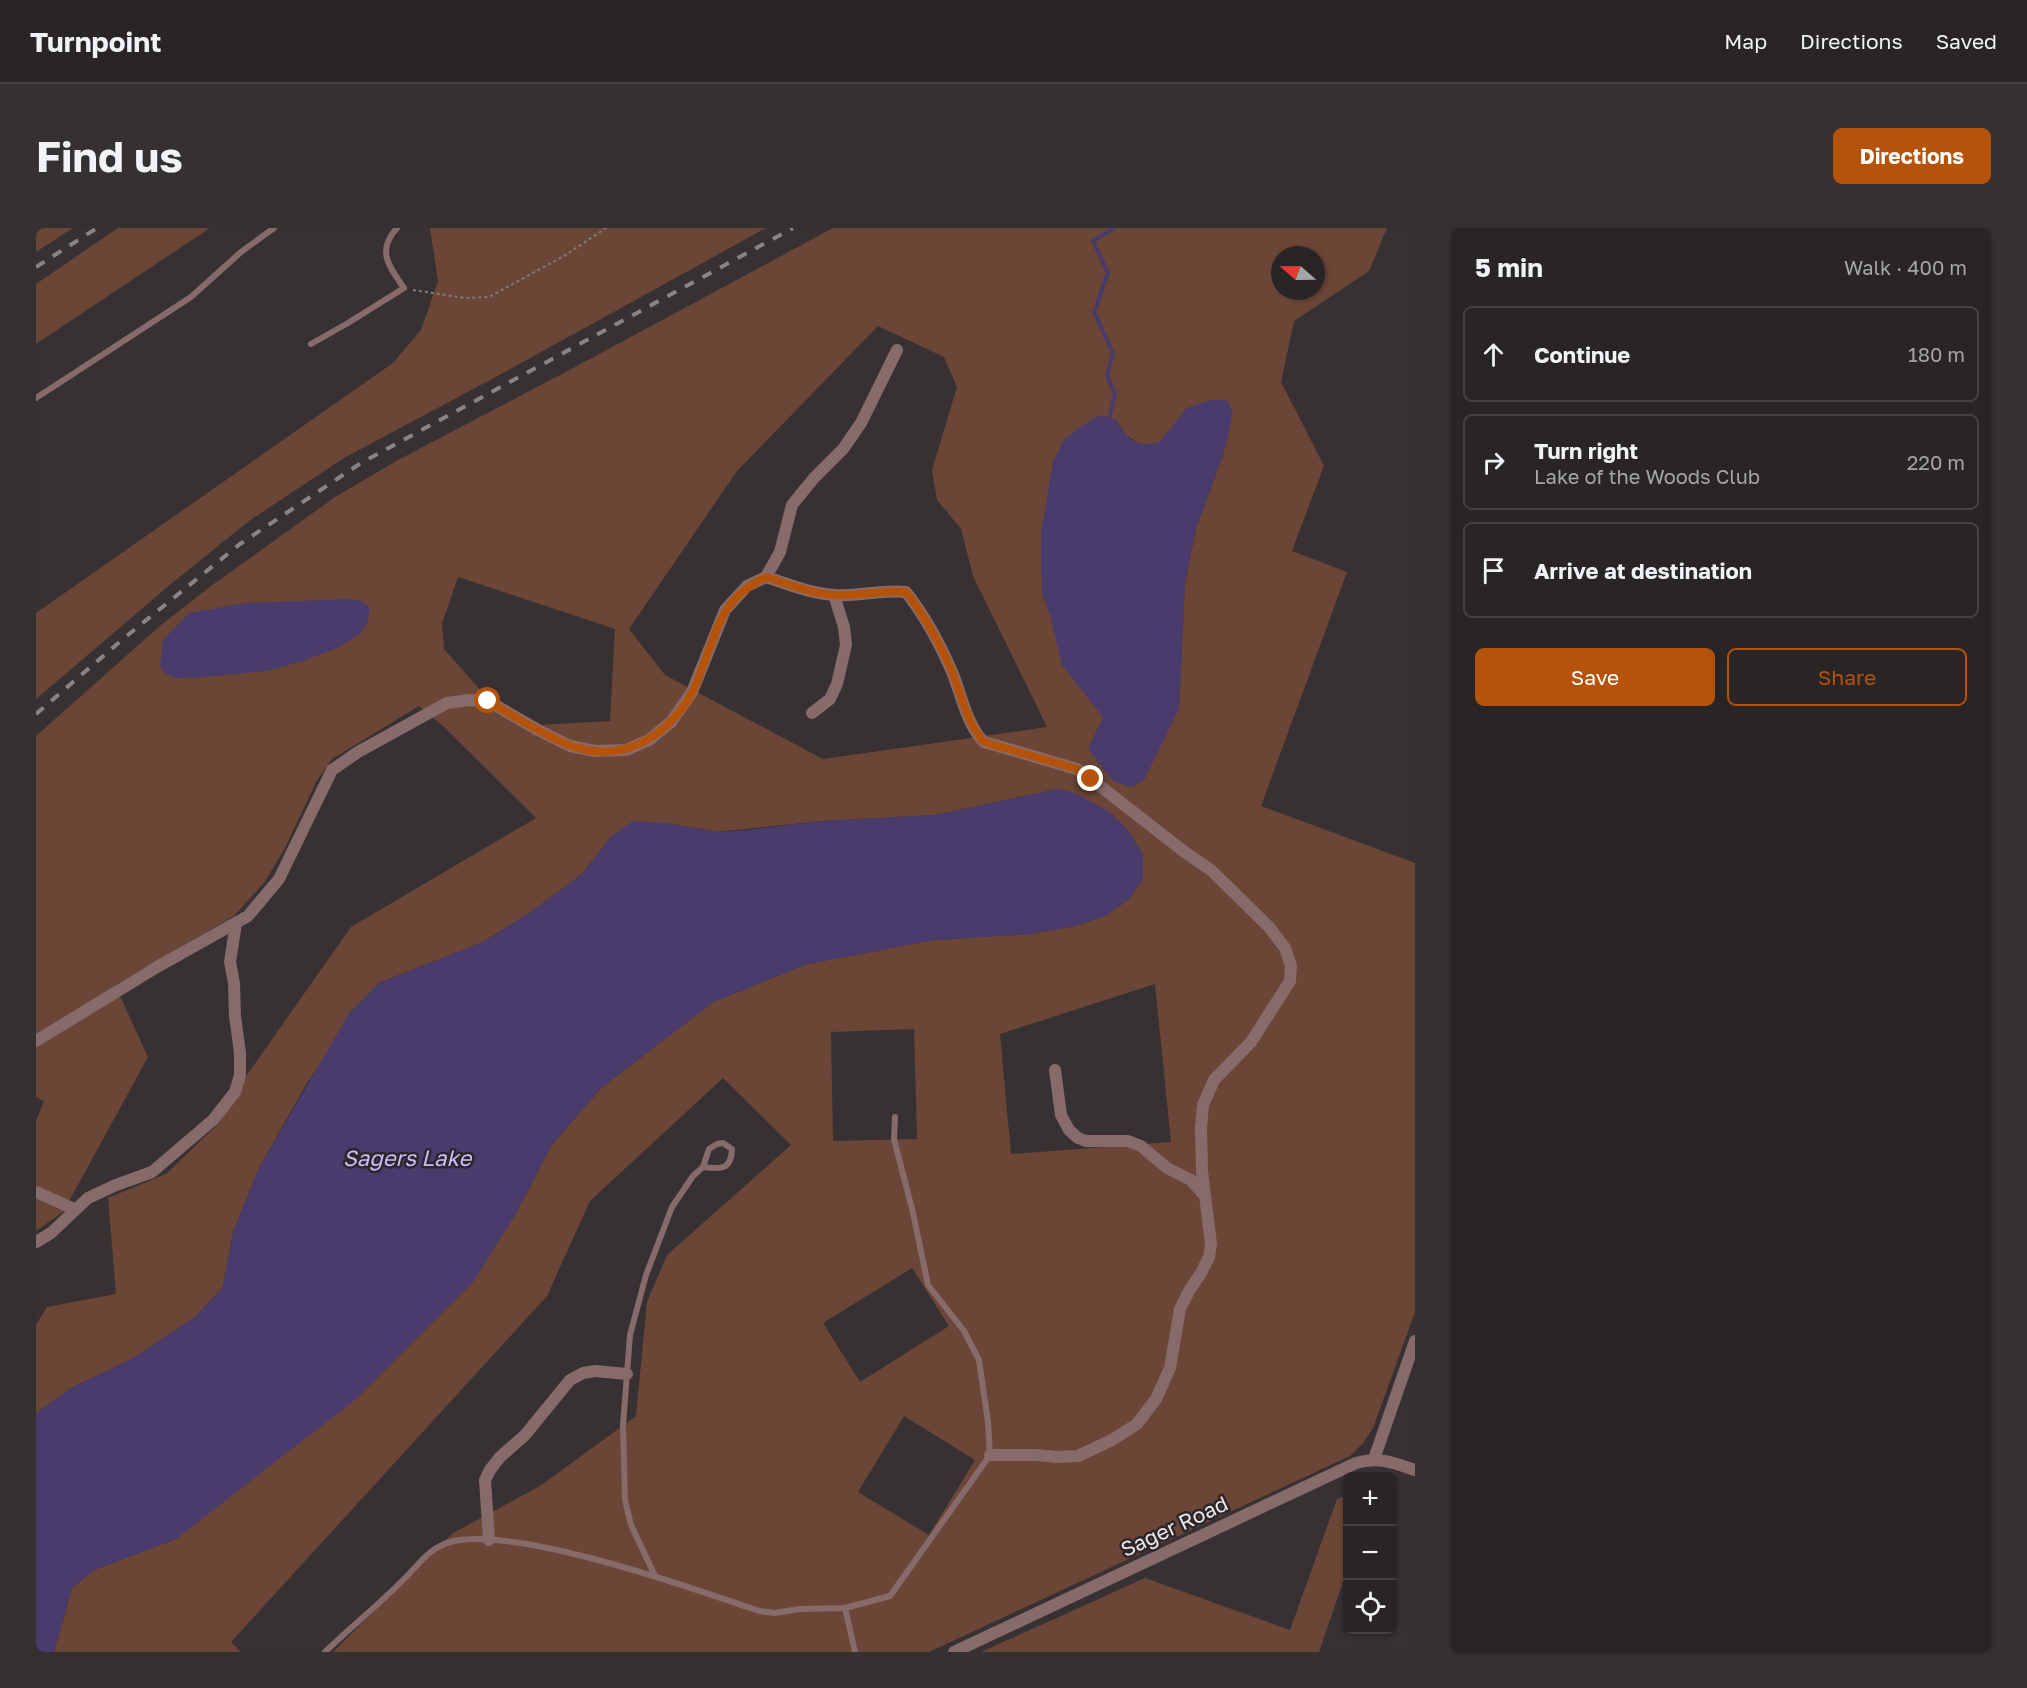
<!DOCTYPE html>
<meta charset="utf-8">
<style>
:root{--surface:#292526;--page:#353132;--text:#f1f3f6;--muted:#a5a5a7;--line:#454243;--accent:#b45309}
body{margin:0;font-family:"Golos Text",sans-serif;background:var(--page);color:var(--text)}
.controls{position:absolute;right:18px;bottom:18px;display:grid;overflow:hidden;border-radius:9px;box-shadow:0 2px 4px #0004}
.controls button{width:54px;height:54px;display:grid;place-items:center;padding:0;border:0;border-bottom:2px solid var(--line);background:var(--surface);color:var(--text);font:30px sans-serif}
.compass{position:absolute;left:1235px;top:18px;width:54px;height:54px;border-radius:50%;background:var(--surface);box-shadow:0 2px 4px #0004;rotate:290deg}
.stop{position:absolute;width:18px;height:18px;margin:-14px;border:4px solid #b45309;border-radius:50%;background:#fff}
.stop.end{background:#b45309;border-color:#fff;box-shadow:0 2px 6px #0008}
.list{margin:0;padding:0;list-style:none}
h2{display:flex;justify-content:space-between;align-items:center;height:78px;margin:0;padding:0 24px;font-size:26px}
h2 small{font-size:20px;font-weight:400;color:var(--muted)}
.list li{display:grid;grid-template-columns:39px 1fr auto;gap:18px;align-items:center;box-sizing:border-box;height:96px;margin:0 12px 12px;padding:0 12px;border:2px solid var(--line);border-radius:9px}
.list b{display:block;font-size:22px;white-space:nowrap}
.list p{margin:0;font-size:20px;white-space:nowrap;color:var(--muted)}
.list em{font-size:20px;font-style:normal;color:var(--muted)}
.actions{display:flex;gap:12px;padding:18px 24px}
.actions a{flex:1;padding:14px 0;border:2px solid var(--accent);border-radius:9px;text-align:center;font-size:21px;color:var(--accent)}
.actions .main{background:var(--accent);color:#fff}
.icon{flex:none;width:33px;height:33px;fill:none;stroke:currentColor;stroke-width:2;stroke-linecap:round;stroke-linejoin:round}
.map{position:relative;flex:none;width:1379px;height:1424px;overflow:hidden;border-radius:9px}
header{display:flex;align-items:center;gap:36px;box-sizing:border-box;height:84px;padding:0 30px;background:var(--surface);border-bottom:2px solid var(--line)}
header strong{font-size:28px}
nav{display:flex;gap:33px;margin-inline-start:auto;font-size:21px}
.intro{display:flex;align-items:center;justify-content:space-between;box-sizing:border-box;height:144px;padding:0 36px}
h1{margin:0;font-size:42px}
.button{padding:15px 27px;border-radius:9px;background:var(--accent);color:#fff;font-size:21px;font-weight:700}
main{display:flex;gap:36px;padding:0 36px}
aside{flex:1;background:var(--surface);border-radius:9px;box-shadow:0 2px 4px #0004}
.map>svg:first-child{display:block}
</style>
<header>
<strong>Turnpoint</strong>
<nav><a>Map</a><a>Directions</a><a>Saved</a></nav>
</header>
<div class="intro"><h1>Find us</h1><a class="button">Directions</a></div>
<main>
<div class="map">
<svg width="1379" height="1424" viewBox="0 0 1379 1424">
<rect width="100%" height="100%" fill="#373133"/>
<path fill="#6b4636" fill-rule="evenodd" d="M0 0H37L0 24Z
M82 0H174L0 116V56Z
M394 0H730L456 151 308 230 213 293 135 356 0 471V385L357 135 385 102 402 53Z
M797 0H1351L1333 43 1258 93 1245 154 1288 238 1256 323 1311 344 1225 578 1379 635V1084L1337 1200 1328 1214 1314 1228 893 1424H297L417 1305 504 1258 600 1188 611 1074 631 1027 755 917 687 850 554 973 511 1068 195 1414 205 1424H18L36 1360 58 1342 140 1311 479 987 515 918 565 860 677 774 771 736 897 712 993 706 1039 698 1069 688 1092 672 1107 651V626L1022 561 899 587 787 593 681 604 629 595 575 609 546 646 495 684 447 714 343 755 271 855 223 940 197 1004 187 1059 159 1089 96 1131 37 1159 0 1185V1097L11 1079 80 1066 72 970 130 946 181 897 213 844 315 699 500 590 408 499 383 478 296 531 280 554 249 620 228 655 198 688 79 757 112 829 27 984 0 1003V893L8 873 0 869V508L125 397 175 358 299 269 362 232 539 139ZM1244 27H1280V63H1244ZM842 98 908 129 921 159 896 242 901 272 925 301 937 348 1011 499 787 531 629 447 593 401 701 243ZM1151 180 1187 227 1160 300 1149 354 1143 481 1062 502 1067 489 1013 384 1006 365 1080 192 1090 207 1105 217 1124 215ZM422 349 579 401 574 493 505 497 447 465 408 421 406 396ZM1119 756 1135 914 975 926 964 806ZM878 801 881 911 797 913 795 804ZM876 1040 913 1098 824 1154 787 1095ZM868 1188 939 1232 893 1307 822 1264Z
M1311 1267V1342L1283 1424H945L1109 1350 1254 1402 1301 1271Z"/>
<path fill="#493b6c" d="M1175 172H1191L1197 185 1187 227 1160 300 1149 354 1143 481 1108 552 1095 559 1077 553 1052 521 1067 489 1026 437 1013 384 1006 365 1005 336V305L1017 234 1028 212 1044 199 1064 187 1080 192C1094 214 1098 218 1123 215L1151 180Z
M311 371 326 373 334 380 332 393 324 406 303 419 270 432 231 443 169 449 140 450 130 446 124 438 127 412 153 385 209 375Z
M1022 561 1039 565 1071 582 1092 602 1107 626V651L1092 672 1069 688 1039 698 993 706 897 712 771 736 677 774 565 860 515 918 479 987 437 1054 320 1171 140 1311 58 1342 36 1360 18 1424H0V1185L37 1159 96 1131 159 1089 187 1059 197 1004 223 940 314 784 343 755 447 714 495 684 546 646 575 609 597 593 629 595 681 604 711 602 787 593 899 587Z"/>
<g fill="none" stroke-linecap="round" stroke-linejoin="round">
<path stroke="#493b6c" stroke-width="4" d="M1072 195 1079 166 1071 147 1077 125 1058 84 1072 45 1057 13 1078 0"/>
<path stroke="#807b7d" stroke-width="2" stroke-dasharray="3 3" stroke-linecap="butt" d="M377 62 429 70 453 69 528 28 570 0"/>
<path stroke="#876a6a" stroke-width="6" d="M275 116 312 95 368 60C353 38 340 23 361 0
M0 170 155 69 205 24 238 0
M619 1348 595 1297 589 1272 587 1197 594 1107 610 1047 636 979 657 948 667 939 673 921 681 916 687 915 696 921C695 943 684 941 667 939
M289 1424C316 1398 346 1374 372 1347 383 1336 391 1324 406 1317 460 1290 662 1362 723 1383L739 1385 764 1381 809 1380
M819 1424 809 1380 854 1368 954 1227 952 1194 943 1132 928 1103 892 1057 877 985 858 911 859 889"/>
<path stroke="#876a6a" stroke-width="12" d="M730 349C752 356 776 366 799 367 823 369 846 361 870 364 889 388 905 418 917 446 925 467 932 499 948 514L1041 541 1055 551 1146 622 1176 643 1233 699 1249 720 1255 738 1254 753 1215 814 1178 852 1167 877 1165 900 1166 943 1175 1016 1173 1029 1165 1045 1153 1063 1144 1081 1134 1140 1120 1171 1101 1196 1076 1212 1042 1228 1021 1229 1000 1227H954
M776 485 794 471 801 456 810 417 808 399 798 367
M0 813 121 739 212 688 243 651 296 542 322 524 411 475 433 472 452 473 502 502 534 518 559 523 590 522 613 512 635 494 656 464 689 382 711 358 730 349 744 324 756 277 778 250 807 221 825 195 861 122
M1019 842 1025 887 1033 902 1042 910 1050 913H1092L1105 918 1131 940 1155 952 1169 968
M0 964 38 981
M0 1014 15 1005 52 970 80 957 116 944 177 892 199 864 204 847V825L199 788 198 755 194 734 200 695
M1338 1231 1379 1113
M453 1312 449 1252 454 1242 464 1229 489 1207 534 1152 547 1145 559 1143 591 1146
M918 1424 1320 1235C1342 1228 1358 1235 1379 1242"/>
<path stroke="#898486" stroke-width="4" stroke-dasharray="10 10" stroke-linecap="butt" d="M0 39 61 0
M0 486 87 411 204 316 325 235 757 0"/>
</g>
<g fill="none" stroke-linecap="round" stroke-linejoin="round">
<path stroke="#b45309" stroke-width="8" d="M452 473C478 488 505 506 533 517 585 537 630 510 656 465 661 456 664 445 668 435 684 394 687 370 730 349 752 356 776 366 799 367 823 369 846 361 870 364 889 388 905 418 917 446 925 467 933 499 948 514L1041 541 1055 551"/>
</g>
<g text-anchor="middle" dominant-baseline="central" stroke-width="5" stroke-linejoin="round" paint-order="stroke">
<g font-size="21" fill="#ede9eb" stroke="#2d272a">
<text transform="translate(1138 1298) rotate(-25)">Sager Road</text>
</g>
<g font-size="22" font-style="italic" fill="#ccbbfc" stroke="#2d272a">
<text x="371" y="929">Sagers Lake</text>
</g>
</g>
</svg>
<div class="controls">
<button>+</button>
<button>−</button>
<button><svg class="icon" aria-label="locate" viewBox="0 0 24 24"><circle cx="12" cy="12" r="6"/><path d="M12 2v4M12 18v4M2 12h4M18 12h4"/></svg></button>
</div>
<svg class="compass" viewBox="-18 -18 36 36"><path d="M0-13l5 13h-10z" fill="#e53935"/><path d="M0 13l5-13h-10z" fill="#a5a5a7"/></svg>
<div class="stop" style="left:452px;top:473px"></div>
<div class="stop end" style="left:1055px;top:551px"></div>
</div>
<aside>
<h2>5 min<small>Walk · 400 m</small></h2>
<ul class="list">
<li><svg class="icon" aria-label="ahead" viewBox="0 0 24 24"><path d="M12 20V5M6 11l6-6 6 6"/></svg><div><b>Continue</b></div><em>180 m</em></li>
<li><svg class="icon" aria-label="right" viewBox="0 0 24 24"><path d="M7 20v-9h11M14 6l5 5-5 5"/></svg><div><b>Turn right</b><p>Lake of the Woods Club</p></div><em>220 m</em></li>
<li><svg class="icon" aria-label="arrive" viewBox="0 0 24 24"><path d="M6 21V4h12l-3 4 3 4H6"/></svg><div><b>Arrive at destination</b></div></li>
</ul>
<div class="actions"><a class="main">Save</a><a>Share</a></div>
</aside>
</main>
